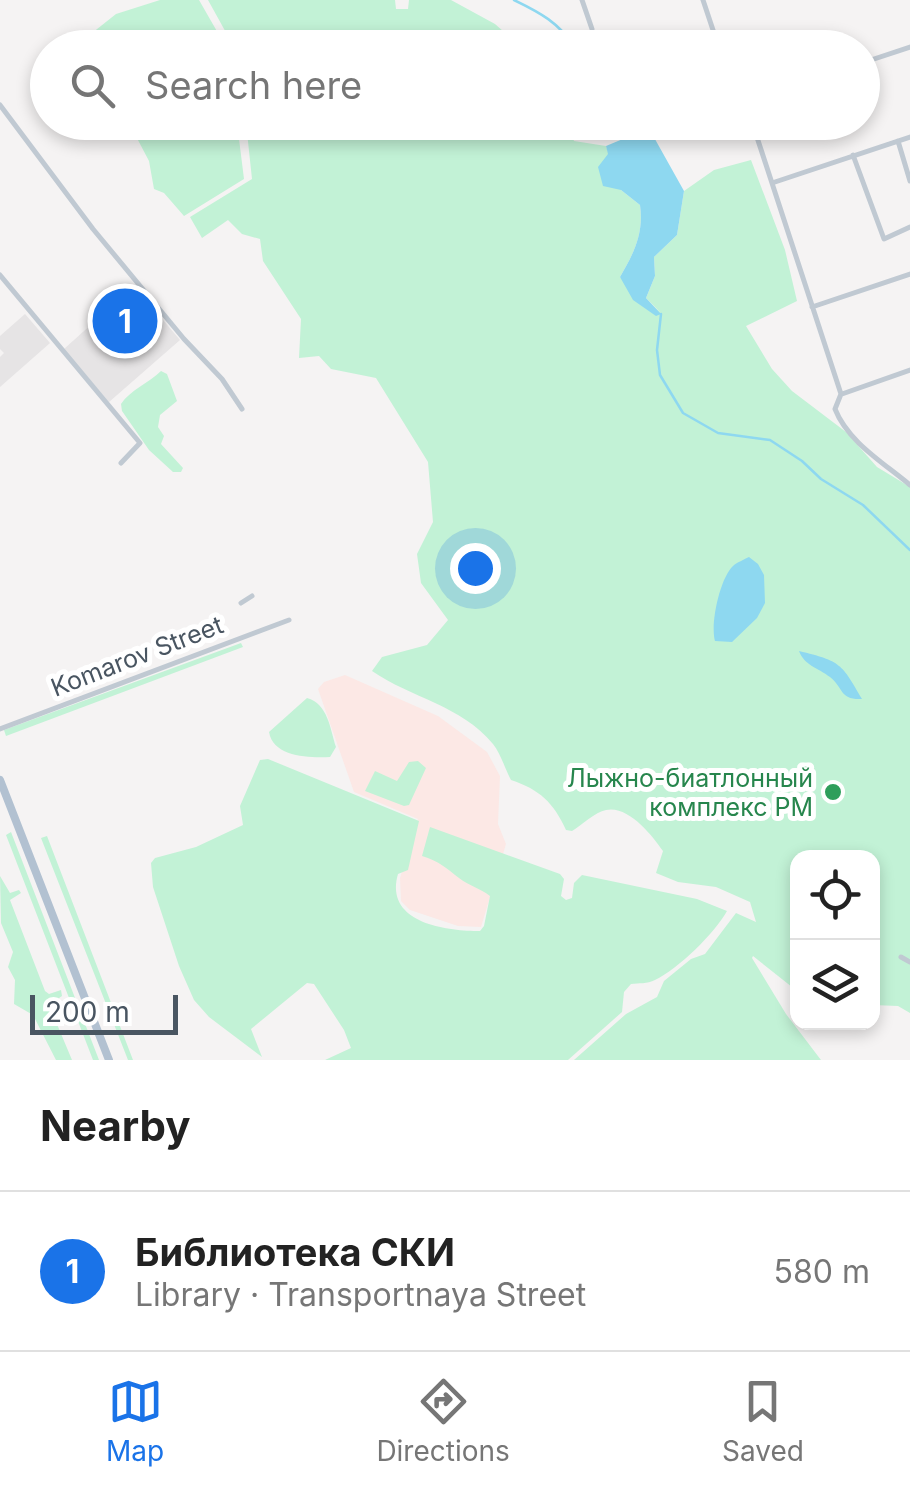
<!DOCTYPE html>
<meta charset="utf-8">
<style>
:root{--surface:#fff;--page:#f6f6f6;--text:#222;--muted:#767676;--line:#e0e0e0;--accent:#1a73e8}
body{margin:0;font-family:Inter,sans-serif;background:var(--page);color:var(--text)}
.controls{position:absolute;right:30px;bottom:30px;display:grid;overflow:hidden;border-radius:20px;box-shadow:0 5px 15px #0003}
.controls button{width:90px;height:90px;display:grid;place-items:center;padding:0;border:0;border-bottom:2px solid var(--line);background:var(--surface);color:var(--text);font:50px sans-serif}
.scale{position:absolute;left:30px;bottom:25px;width:148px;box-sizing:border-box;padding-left:10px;border:5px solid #495561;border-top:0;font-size:28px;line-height:35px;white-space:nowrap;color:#495561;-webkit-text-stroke:8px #fff;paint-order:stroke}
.you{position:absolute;left:475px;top:568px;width:35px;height:35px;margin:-25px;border:8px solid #fff;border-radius:50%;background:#1a73e8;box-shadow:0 0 0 15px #1a73e833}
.badge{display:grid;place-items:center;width:65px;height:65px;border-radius:50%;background:var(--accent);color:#fff;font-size:32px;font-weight:700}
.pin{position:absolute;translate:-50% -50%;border:5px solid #fff;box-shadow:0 2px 10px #0006}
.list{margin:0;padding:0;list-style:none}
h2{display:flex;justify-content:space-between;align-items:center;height:130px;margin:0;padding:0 40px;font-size:42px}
h2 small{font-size:32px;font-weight:400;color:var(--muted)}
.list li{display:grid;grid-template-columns:65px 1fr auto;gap:30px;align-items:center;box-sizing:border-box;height:160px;padding:0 40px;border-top:2px solid var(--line)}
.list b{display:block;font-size:38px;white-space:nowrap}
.list p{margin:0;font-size:32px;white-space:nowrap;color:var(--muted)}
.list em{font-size:32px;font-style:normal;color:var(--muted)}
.icon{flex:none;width:55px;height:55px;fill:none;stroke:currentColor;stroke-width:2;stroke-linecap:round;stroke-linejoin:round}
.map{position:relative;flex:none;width:910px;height:1060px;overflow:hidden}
.search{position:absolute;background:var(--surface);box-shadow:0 5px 15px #0003;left:30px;right:30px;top:30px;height:110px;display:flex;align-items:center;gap:25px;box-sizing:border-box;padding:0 35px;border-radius:55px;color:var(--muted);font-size:38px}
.sheet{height:290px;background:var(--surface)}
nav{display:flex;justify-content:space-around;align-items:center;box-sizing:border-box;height:140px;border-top:2px solid var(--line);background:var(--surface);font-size:28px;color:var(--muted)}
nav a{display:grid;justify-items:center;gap:5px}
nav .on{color:var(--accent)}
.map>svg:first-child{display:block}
</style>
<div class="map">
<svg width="910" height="1060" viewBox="0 0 910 1060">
<rect width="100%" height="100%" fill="#f5f3f3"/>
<path fill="#e6e4e5" d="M134 286 180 340 109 402 64 349Z
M25 314 50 343 0 387V357L4 353 0 349V336Z"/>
<path fill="#fce8e5" d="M345 675 438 716 487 752 500 776 498 824 506 844 481 927 458 926 410 910 401 901 400 878 418 819 354 792 318 689 324 682Z"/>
<path fill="#c2f2d6" d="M160 0H199L226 47H79L82 41 116 14Z
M208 0H395L396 9H408L409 0H451L495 24 521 47H234Z
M129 123H237L244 179 184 216 164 193 154 189 149 161Z
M246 123H567L574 141 606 146 621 190 640 205C644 233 634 253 620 277L661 313 646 298 655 276 654 257 677 235 684 191 714 170 751 160 785 250 797 301 746 326 772 369 792 391 846 432 877 467 910 487V1013L898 1006 873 1005 872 858H798L797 991 753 956 752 958 786 1014 821 1060H574L626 1014 657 997 664 981 691 959 705 954 736 913 756 922 750 902 716 887 678 882 656 873 663 851C652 835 628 805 606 810 595 812 582 825 572 831L566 830C554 803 539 789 511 780 505 769 501 754 493 744 461 705 411 698 372 671L382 657 427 645 448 620 421 583 417 554 433 522 428 462 376 378 331 369 319 356 299 358 301 319 263 261 260 239 242 234 228 220 202 238 190 217 252 179Z
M161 371 167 374 177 401 160 415 158 427 164 436 161 444 183 468 181 472H173L149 450 122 411 121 404C130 390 149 383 161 371Z
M241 643 243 647 6 736 4 730Z
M307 698C328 704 330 728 336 747L330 757C309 758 273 757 269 732Z
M268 759 419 821 408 870 398 874C384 922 444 931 480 931L484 926 490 896C480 888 469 886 459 878 446 868 439 861 422 856L430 827 560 874 564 879 561 896 566 900 572 898 574 883 582 875 697 899 727 911C715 933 678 969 655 980 647 984 639 983 631 984L624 992 622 1012 568 1060H325L351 1048 344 1030 314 984 307 983 251 1029 262 1057 209 1017 194 1000 179 966 153 887 151 863 155 858 196 847 243 825 240 806 260 760Z
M418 761 426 768 409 805 404 806 365 791 375 771 397 781 409 762Z
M11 832 99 1060H93L6 835Z
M47 836 133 1060H128L41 838Z
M0 876 10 893 19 890 21 893 10 900 45 991 49 994 61 990 62 996 49 1005 72 1060H56L33 1015 14 1004 15 980 8 967 13 952 1 923Z"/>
<path fill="#8ed8f0" d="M642 131 651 132 684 191 677 235 654 257 655 276 646 298 661 314 656 316 633 300 620 277C634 253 644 233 640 205L621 190 603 186 598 167 608 154 606 146Z
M749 557 758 564 764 575 765 603 757 618 732 642 715 641C710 624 720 578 733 566 736 563 745 559 749 557Z
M799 651C841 661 842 664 862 699 839 700 844 688 830 677 818 668 804 665 799 651Z"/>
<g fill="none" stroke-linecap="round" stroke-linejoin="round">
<path stroke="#8ed8f0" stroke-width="2.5" d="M514 0C539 12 560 23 575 48
M625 122 628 126
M661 314 657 350 660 375 683 413 718 433 770 440 802 461 821 479 863 505 910 550"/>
<path stroke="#c0c9d2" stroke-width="5" d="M582 0 592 29
M703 0 719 48
M862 63 910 47
M0 105 93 229 184 339 222 379 242 409
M752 122 841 394 835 409C848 442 884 463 910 485
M898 141 910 181
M853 155 884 239 910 227
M772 183 910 137
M0 275 140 443 121 463
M812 307 910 274
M842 394 910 370
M241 603 252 596
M0 729 289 620
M901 957 910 962"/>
<path stroke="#b2c1d1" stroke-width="8" d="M0 780 109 1060"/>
</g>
<circle fill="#2e9e5b" stroke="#fff" stroke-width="4" cx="833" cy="792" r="10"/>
<g text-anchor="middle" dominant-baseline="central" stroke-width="10" stroke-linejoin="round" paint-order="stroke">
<g font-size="25" fill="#495561" stroke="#fff">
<text transform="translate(137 656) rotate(-21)">Komarov Street</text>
</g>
<g font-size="25" fill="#27864d" stroke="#fff" text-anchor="end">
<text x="813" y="778">Лыжно-биатлонный<tspan x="813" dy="29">комплекс РМ</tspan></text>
</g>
</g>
</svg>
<div class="controls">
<button><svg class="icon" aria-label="locate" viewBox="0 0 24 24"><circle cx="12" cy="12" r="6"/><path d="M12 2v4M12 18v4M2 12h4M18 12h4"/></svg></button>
<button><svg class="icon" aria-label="layers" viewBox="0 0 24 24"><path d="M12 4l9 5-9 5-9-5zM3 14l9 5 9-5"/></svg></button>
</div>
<div class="scale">200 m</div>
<div class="you"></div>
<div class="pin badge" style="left:125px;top:321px">1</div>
<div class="search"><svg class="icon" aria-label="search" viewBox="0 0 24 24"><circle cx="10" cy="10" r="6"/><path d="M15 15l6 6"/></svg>Search here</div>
</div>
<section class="sheet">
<h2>Nearby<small></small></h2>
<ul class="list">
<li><span class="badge">1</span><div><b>Библиотека СКИ</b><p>Library · Transportnaya Street</p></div><em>580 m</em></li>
</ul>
</section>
<nav>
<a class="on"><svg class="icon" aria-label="map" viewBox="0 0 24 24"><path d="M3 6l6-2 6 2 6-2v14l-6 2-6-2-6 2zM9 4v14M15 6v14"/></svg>Map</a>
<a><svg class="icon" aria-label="directions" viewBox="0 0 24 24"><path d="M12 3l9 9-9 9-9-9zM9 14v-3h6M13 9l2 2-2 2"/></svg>Directions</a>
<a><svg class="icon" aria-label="saved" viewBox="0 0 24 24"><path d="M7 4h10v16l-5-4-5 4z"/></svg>Saved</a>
</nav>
